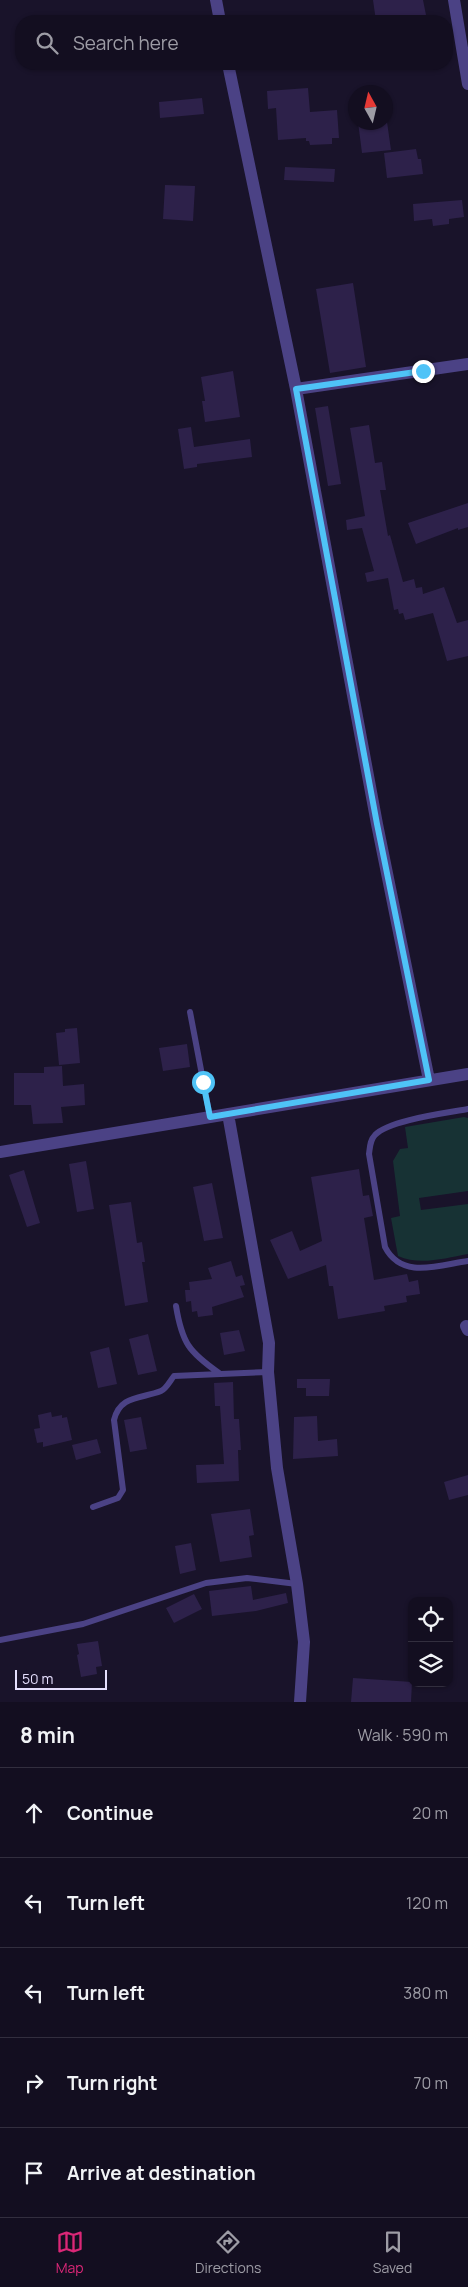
<!DOCTYPE html>
<meta charset="utf-8">
<style>
:root{--surface:#130e20;--page:#1c1729;--text:#f1f3f6;--muted:#9d9ca5;--line:#322e3e;--accent:#db2777}
body{margin:0;font-family:Manrope,sans-serif;background:var(--page);color:var(--text)}
.controls{position:absolute;right:15px;bottom:15px;display:grid;overflow:hidden;border-radius:10px;box-shadow:0 1px 4px #0004}
.controls button{width:45px;height:45px;display:grid;place-items:center;padding:0;border:0;border-bottom:1px solid var(--line);background:var(--surface);color:var(--text);font:25px sans-serif}
.compass{position:absolute;left:348px;top:85px;width:45px;height:45px;border-radius:50%;background:var(--surface);box-shadow:0 1px 4px #0004;rotate:352deg}
.scale{position:absolute;left:15px;bottom:12px;width:92px;box-sizing:border-box;padding-left:5px;border:2px solid #e5dffd;border-top:0;font-size:14px;line-height:18px;white-space:nowrap;color:#e5dffd;-webkit-text-stroke:4px #19132a;paint-order:stroke}
.stop{position:absolute;width:15px;height:15px;margin:-11px;border:4px solid #4fc3f7;border-radius:50%;background:#fff}
.stop.end{background:#4fc3f7;border-color:#fff;box-shadow:0 1px 5px #0008}
.list{margin:0;padding:0;list-style:none}
h2{display:flex;justify-content:space-between;align-items:center;height:65px;margin:0;padding:0 20px;font-size:21px}
h2 small{font-size:16px;font-weight:400;color:var(--muted)}
.list li{display:grid;grid-template-columns:32px 1fr auto;gap:15px;align-items:center;box-sizing:border-box;height:90px;padding:0 20px;border-top:1px solid var(--line)}
.list b{display:block;font-size:19px;white-space:nowrap}
.list em{font-size:16px;font-style:normal;color:var(--muted)}
.icon{flex:none;width:28px;height:28px;fill:none;stroke:currentColor;stroke-width:2;stroke-linecap:round;stroke-linejoin:round}
.map{position:relative;flex:none;width:468px;height:1702px;overflow:hidden}
.search{position:absolute;background:var(--surface);box-shadow:0 1px 4px #0004;left:15px;right:15px;top:15px;height:55px;display:flex;align-items:center;gap:12px;box-sizing:border-box;padding:0 18px;border-radius:20px;color:var(--muted);font-size:19px}
.sheet{height:515px;background:var(--surface)}
nav{display:flex;justify-content:space-around;align-items:center;box-sizing:border-box;height:70px;border-top:1px solid var(--line);background:var(--surface);font-size:14px;color:var(--muted)}
nav a{display:grid;justify-items:center;gap:2px}
nav .on{color:var(--accent)}
.map>svg:first-child{display:block}
</style>
<div class="map">
<svg width="468" height="1702" viewBox="0 0 468 1702">
<rect width="100%" height="100%" fill="#19132a"/>
<path fill="#173234" d="M464 1117 468 1118V1191L419 1198 421 1210 468 1204V1254C445 1258 420 1266 398 1256L391 1218 400 1216 393 1161 400 1149 408 1148 405 1127Z"/>
<path fill="#2d214a" d="M373 0H423L426 15 376 21Z
M308 88 310 112 337 110 339 138H332V144L310 145 309 141H306V138L278 140 276 108 268 109 267 91Z
M202 98 204 114 160 118 159 102Z
M358 122H387L391 150 362 153Z
M416 149 418 159H421L423 174 387 178 384 153Z
M285 167 335 169 334 182 284 180Z
M165 185 195 186 193 221 163 219Z
M462 200 464 217 449 219V224L433 226 432 219 414 221 413 204Z
M353 283 366 367 330 373 316 289Z
M233 371 240 417 205 422 202 401H205L201 377Z
M328 406 341 484 328 486 315 408Z
M369 425 375 463 382 462 386 490H380L388 536 390 535 403 582 414 579 416 588 422 587 423 594 444 587 457 623 468 620V656L447 661 433 613 405 620 403 613 399 614 398 609 394 610 388 578 367 582 365 573 374 571 362 528 347 530 346 520 365 516 350 428Z
M191 427 194 447 250 439 252 457 197 464V467L184 469 178 429Z
M468 503V527L458 530V528L416 544 408 523Z
M77 1028 80 1063 59 1065 56 1033 65 1032V1029Z
M187 1044 190 1067 163 1071 159 1048Z
M62 1066 63 1086 84 1084 85 1105 61 1107 63 1123 33 1124 31 1105H14V1073H44V1067Z
M86 1161 94 1209 77 1212 69 1164Z
M359 1169 363 1196 369 1195 373 1216 364 1218 374 1280 407 1274 409 1282 418 1280 420 1294 406 1296 407 1302 384 1306 385 1311 338 1319 333 1286H329L326 1265 288 1279 270 1240 292 1231 300 1251 322 1241 311 1177Z
M24 1170 40 1223 27 1227 9 1175Z
M212 1183 223 1238 204 1241 193 1187Z
M131 1202 137 1243 142 1242 145 1262H142L148 1302 125 1306 109 1205Z
M231 1261 236 1277 242 1275 245 1285 240 1286 244 1297 212 1307 213 1315 198 1317 197 1311 192 1312 191 1301 186 1302 185 1290H190L189 1282 212 1279 208 1268Z
M239 1330 245 1351 224 1355 220 1333Z
M148 1334 157 1371 138 1375 129 1339Z
M109 1347 117 1384 98 1388 90 1352Z
M297 1379H330L329 1396H306V1388H297Z
M233 1382 234 1419H239L241 1450H238L239 1481 197 1483 196 1465 224 1464 220 1406H215L214 1383Z
M51 1412 52 1417 62 1415V1418L67 1417 72 1440 43 1447V1442L37 1443 34 1429 40 1428 38 1415Z
M317 1416 318 1441 337 1439 338 1456 293 1459 294 1417Z
M141 1417 147 1449 130 1452 124 1420Z
M97 1439 101 1453 76 1460 72 1445Z
M468 1475V1495L449 1500 444 1482Z
M250 1509 254 1535 249 1536 252 1557 220 1562 211 1514Z
M191 1543 196 1570 180 1574 175 1546Z
M251 1586 253 1600 286 1593 288 1603 256 1611 212 1616 209 1591Z
M194 1594 202 1609 174 1623 166 1608Z
M98 1641 102 1666 96 1667 97 1674 81 1677 77 1655 79 1654 77 1644Z
M353 1678 412 1682 411 1702H351Z"/>
<g fill="none" stroke-linecap="round" stroke-linejoin="round">
<path stroke="#4b4285" stroke-width="6" d="M190 1012 210 1117
M468 1109C447 1113 389 1120 375 1135 370 1140 370 1147 369 1154L385 1247C402 1280 439 1265 468 1261
M176 1306C182 1343 189 1352 219 1373
M93 1507 118 1498 123 1490 114 1420C120 1395 141 1399 161 1391 166 1389 170 1381 174 1376L268 1372
M0 1640 83 1624 206 1583 247 1578 297 1584"/>
<path stroke="#4b4285" stroke-width="12" d="M216 0 220 21
M228 64 296 389 377 824 429 1080
M296 389 468 364
M228 1114 269 1343 268 1372 277 1468 297 1584 304 1642 300 1702
M0 1152 468 1074
M466 1326 468 1330"/>
<path stroke="#4b4285" stroke-width="12" d="M454 0 468 84"/>
</g>
<g fill="none" stroke-linecap="round" stroke-linejoin="round">
<path stroke="#4fc3f7" stroke-width="6" d="M203 1082 210 1117 429 1080 377 824 296 389 423 371"/>
</g>
</svg>
<div class="controls">
<button><svg class="icon" aria-label="locate" viewBox="0 0 24 24"><circle cx="12" cy="12" r="6"/><path d="M12 2v4M12 18v4M2 12h4M18 12h4"/></svg></button>
<button><svg class="icon" aria-label="layers" viewBox="0 0 24 24"><path d="M12 4l9 5-9 5-9-5zM3 14l9 5 9-5"/></svg></button>
</div>
<svg class="compass" viewBox="-18 -18 36 36"><path d="M0-13l5 13h-10z" fill="#e53935"/><path d="M0 13l5-13h-10z" fill="#9d9ca5"/></svg>
<div class="scale">50 m</div>
<div class="stop" style="left:203px;top:1082px"></div>
<div class="stop end" style="left:423px;top:371px"></div>
<div class="search"><svg class="icon" aria-label="search" viewBox="0 0 24 24"><circle cx="10" cy="10" r="6"/><path d="M15 15l6 6"/></svg>Search here</div>
</div>
<section class="sheet">
<h2>8 min<small>Walk · 590 m</small></h2>
<ul class="list">
<li><svg class="icon" aria-label="ahead" viewBox="0 0 24 24"><path d="M12 20V5M6 11l6-6 6 6"/></svg><div><b>Continue</b></div><em>20 m</em></li>
<li><svg class="icon" aria-label="left" viewBox="0 0 24 24"><path d="M17 20v-9H6M10 6l-5 5 5 5"/></svg><div><b>Turn left</b></div><em>120 m</em></li>
<li><svg class="icon" aria-label="left" viewBox="0 0 24 24"><path d="M17 20v-9H6M10 6l-5 5 5 5"/></svg><div><b>Turn left</b></div><em>380 m</em></li>
<li><svg class="icon" aria-label="right" viewBox="0 0 24 24"><path d="M7 20v-9h11M14 6l5 5-5 5"/></svg><div><b>Turn right</b></div><em>70 m</em></li>
<li><svg class="icon" aria-label="arrive" viewBox="0 0 24 24"><path d="M6 21V4h12l-3 4 3 4H6"/></svg><div><b>Arrive at destination</b></div></li>
</ul>
</section>
<nav>
<a class="on"><svg class="icon" aria-label="map" viewBox="0 0 24 24"><path d="M3 6l6-2 6 2 6-2v14l-6 2-6-2-6 2zM9 4v14M15 6v14"/></svg>Map</a>
<a><svg class="icon" aria-label="directions" viewBox="0 0 24 24"><path d="M12 3l9 9-9 9-9-9zM9 14v-3h6M13 9l2 2-2 2"/></svg>Directions</a>
<a><svg class="icon" aria-label="saved" viewBox="0 0 24 24"><path d="M7 4h10v16l-5-4-5 4z"/></svg>Saved</a>
</nav>
